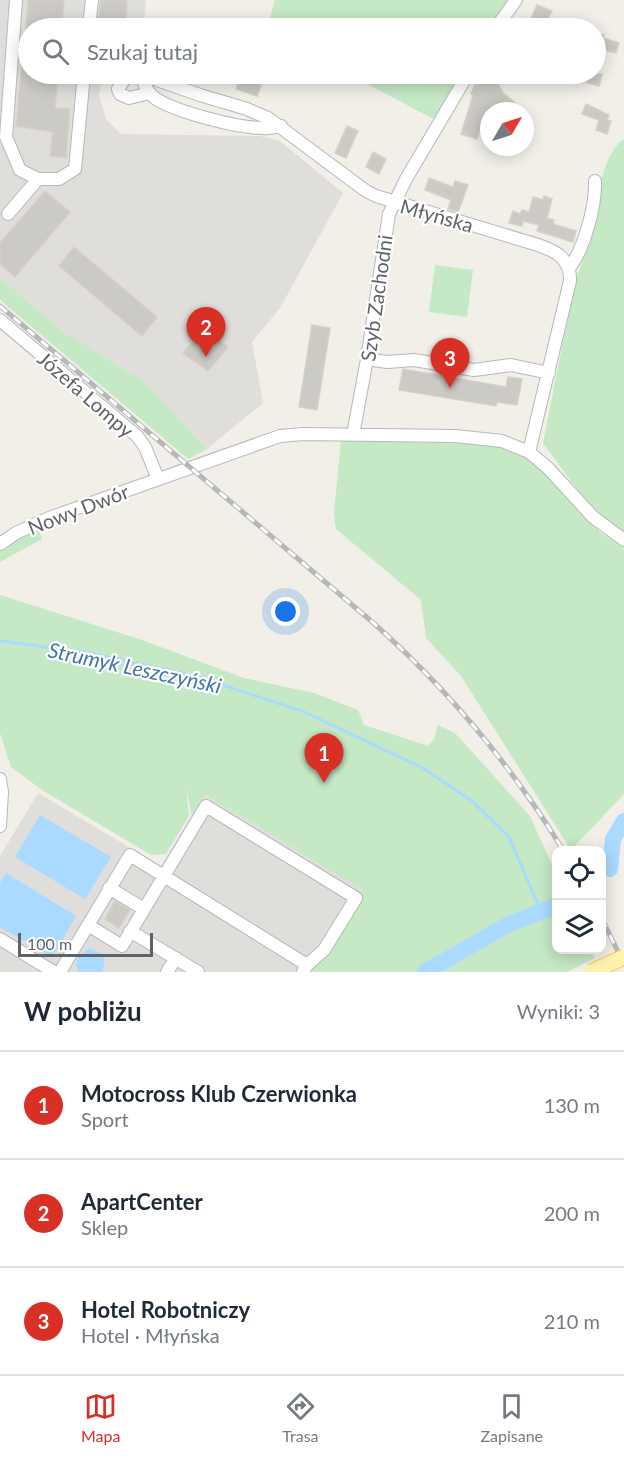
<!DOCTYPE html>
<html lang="pl">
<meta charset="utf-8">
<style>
:root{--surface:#fff;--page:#f2f2f3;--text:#1f2937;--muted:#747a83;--line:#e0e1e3;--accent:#d93025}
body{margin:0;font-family:Lato,sans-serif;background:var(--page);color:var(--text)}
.controls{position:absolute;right:18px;bottom:18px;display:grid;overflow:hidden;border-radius:12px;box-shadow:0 3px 15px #0003}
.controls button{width:54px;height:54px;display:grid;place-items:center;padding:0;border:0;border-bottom:2px solid var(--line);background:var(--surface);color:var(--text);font:30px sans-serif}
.compass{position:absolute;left:480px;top:102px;width:54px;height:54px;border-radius:50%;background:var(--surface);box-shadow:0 3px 15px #0003;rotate:51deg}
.scale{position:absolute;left:18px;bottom:15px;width:135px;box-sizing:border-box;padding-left:6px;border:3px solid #5f6368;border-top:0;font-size:16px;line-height:21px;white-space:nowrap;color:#5f6368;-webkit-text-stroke:4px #fff;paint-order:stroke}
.you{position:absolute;left:286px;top:612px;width:21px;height:21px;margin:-15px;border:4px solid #fff;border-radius:50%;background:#1a73e8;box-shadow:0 0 0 9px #1a73e833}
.badge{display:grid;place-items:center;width:39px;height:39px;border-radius:50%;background:var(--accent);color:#fff;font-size:20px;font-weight:700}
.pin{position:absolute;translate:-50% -50px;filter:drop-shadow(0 2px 3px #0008)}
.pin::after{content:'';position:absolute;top:32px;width:21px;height:18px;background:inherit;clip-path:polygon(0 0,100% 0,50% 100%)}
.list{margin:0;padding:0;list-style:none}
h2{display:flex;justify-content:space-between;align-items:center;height:78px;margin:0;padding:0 24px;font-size:26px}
h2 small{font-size:20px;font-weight:400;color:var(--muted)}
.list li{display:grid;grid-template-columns:39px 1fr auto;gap:18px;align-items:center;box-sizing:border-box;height:108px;padding:0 24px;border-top:2px solid var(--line)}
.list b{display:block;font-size:22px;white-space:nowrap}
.list p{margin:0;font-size:20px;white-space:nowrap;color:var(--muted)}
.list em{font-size:20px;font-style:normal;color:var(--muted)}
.icon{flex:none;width:33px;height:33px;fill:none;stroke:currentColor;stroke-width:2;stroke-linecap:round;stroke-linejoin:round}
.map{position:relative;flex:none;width:624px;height:972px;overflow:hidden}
.search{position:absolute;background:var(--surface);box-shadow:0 3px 15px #0003;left:18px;right:18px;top:18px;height:66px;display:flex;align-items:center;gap:15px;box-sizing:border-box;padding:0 21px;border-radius:33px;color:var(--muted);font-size:22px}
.sheet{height:402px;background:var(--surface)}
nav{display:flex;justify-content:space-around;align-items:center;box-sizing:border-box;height:84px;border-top:2px solid var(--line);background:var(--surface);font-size:16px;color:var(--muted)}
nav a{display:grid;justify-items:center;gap:3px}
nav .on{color:var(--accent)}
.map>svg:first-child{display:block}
</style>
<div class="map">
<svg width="624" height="972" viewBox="0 0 624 972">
<rect width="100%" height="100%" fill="#f1efe8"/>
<path fill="#e0deda" d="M0 0H146L143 28H28V74H103L99 95 106 119 121 134 260 136 280 141 343 193 280 308 252 342 263 403 207 449 143 381 64 332 0 278Z
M38 793 161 866 204 795 364 890 324 957 312 972H0V856Z"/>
<path fill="#c5e8c5" d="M275 0H509L491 28H267Z
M349 74H463L435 120Z
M624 139V532C590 512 566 474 543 443L575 281C577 275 580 269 582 263 592 234 598 154 624 139Z
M435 265 473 270 467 317 429 312Z
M0 278 64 332 143 381 207 449 188 459 0 300Z
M341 440 470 444 512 448 528 455 602 534 624 547V794L571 850 461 676 426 638 421 600 336 529 334 514Z
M38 527 42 539 0 562V551L11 541Z
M0 595 142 640 244 678 314 693 358 710 364 725 428 746 434 739 438 725 455 733 530 816 556 874V950H589L595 958 567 972H312L324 957 363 890 205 795 192 816 186 787 189 816 166 854 151 855 42 790 11 767 0 733Z"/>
<path fill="#aadaff" d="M40 815 111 857 85 899 15 857Z
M6 873 76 916 52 957 0 927V883Z
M88 949C102 950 108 960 102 972H79L76 965 78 957Z"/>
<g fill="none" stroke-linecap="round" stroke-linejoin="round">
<path stroke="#aadaff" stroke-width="3" d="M0 641 85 652 198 677 302 711 423 768 472 801 509 837 541 911"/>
<path stroke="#aadaff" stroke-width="16" d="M610 869 613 839 624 821
M425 972 511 923 556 906"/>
</g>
<path fill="#cccac5" stroke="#d6d1c6" stroke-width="1.5" d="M28 0H64L62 28H26Z
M101 0H127L126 28H97Z
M537 5 552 11 545 25 543 24 541 28 529 23Z
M596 33 604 35 603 38 619 43 616 53 596 48Z
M23 51H28V74H58L55 108 70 109 66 158 50 156 53 132 16 126Z
M241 74H278L275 82 264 78 257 96 236 89 238 84 236 83Z
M583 74H602L599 86 581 81Z
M479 75 492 80 495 79 503 93 515 103 510 111H485L477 139 461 134 473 95 471 94Z
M586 104 609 115 607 120 611 121 607 134 596 130 599 120 582 114Z
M347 126 358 131 346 158 335 153Z
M373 152 386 159 379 174 366 167Z
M429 178 453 187 455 181 468 185 458 212 448 209 451 200 425 190Z
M45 191 70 212 15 277 0 264V243Z
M544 196 552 199 547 218 554 220 553 224 576 231 573 242 537 231 539 225 523 221 522 226 509 223 513 211 520 214 522 210 529 212 533 197 543 200Z
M74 247 157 317 142 336 59 266Z
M312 325 330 328 317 410 299 407Z
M204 328 228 347 208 371 183 353Z
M403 369 506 387 508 377 522 379 517 405 497 402 496 406 399 390Z
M115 901 130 910 119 928 105 919Z"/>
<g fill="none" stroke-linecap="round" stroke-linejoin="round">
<defs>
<path id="minor" d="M16 0 6 137 20 170 38 179
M89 28 92 0
M496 28 516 0
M128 74 118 89 120 94 129 98 150 93
M140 74 200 95 247 109 268 118 366 191 376 196 538 245C556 251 571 259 570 281L529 452
M141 74C143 81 146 89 151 95 169 111 238 128 263 128 269 129 275 127 281 126
M8 214 38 179H59L75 169 84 74
M569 268C584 250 596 205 595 181
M0 320 137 436 145 447 158 479
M367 359 387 362 414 360 474 370 511 365 549 373
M353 435 367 359 389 214 406 179 468 74
M0 544 16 533 49 518 280 436 303 434 455 436 502 441 529 452 548 468 593 517 624 540
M0 779 2 792 0 826
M109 888 144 909
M88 925 122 946 206 806 356 898 324 950 307 965 303 972
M130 931 198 972
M0 939 54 972
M60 972 130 855 307 965
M167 972 176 958"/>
</defs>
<use href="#minor" stroke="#b5b8bc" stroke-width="14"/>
<use href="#minor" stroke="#fff" stroke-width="12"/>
<defs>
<path id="rail" d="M0 306 370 620C445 686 511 765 563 850
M602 919 624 964"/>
</defs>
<use href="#rail" stroke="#b6b7b8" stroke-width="5"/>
<use href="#rail" stroke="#fff" stroke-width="3" stroke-dasharray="9" stroke-linecap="butt"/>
<defs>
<path id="major-bridge" d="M591 972 624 957"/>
</defs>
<use href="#major-bridge" stroke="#f2c960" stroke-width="17" stroke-linecap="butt"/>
<use href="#major-bridge" stroke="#fff2af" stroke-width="15"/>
</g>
<g text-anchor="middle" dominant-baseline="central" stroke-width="4.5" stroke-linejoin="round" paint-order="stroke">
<g font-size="20" fill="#5f6368" stroke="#fff">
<text transform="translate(437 215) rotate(16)">Młyńska</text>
<text transform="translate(376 298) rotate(-82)">Szyb Zachodni</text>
<text transform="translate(86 394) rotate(41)">Józefa Lompy</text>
<text transform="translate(78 509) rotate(-21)">Nowy Dwór</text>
</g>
<g font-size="21" font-style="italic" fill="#4174aa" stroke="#fff">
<text transform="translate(135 667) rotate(12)">Strumyk Leszczyński</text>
</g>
</g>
</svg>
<div class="controls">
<button><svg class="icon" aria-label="locate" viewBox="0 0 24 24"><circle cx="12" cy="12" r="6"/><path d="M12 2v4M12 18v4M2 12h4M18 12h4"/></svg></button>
<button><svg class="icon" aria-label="layers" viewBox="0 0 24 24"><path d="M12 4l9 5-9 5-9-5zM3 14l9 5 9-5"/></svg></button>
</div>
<svg class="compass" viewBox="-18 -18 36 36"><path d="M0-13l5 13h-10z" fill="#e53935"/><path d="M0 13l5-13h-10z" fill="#747a83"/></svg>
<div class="scale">100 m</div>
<div class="you"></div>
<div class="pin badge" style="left:324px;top:783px">1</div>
<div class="pin badge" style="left:206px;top:357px">2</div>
<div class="pin badge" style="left:450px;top:388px">3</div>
<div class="search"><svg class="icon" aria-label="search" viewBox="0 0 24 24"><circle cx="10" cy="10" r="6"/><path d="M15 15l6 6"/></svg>Szukaj tutaj</div>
</div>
<section class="sheet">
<h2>W pobliżu<small>Wyniki: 3</small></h2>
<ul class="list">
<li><span class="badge">1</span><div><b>Motocross Klub Czerwionka</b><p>Sport</p></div><em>130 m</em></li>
<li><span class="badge">2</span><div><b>ApartCenter</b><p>Sklep</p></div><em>200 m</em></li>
<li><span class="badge">3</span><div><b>Hotel Robotniczy</b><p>Hotel · Młyńska</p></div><em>210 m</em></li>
</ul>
</section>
<nav>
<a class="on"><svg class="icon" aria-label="map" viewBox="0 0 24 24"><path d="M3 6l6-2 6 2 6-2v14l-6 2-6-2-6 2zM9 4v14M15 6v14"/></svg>Mapa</a>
<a><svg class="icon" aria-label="directions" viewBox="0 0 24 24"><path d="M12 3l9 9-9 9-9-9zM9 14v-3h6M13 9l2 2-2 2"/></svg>Trasa</a>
<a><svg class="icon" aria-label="saved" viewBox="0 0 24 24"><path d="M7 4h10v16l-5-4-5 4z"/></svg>Zapisane</a>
</nav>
